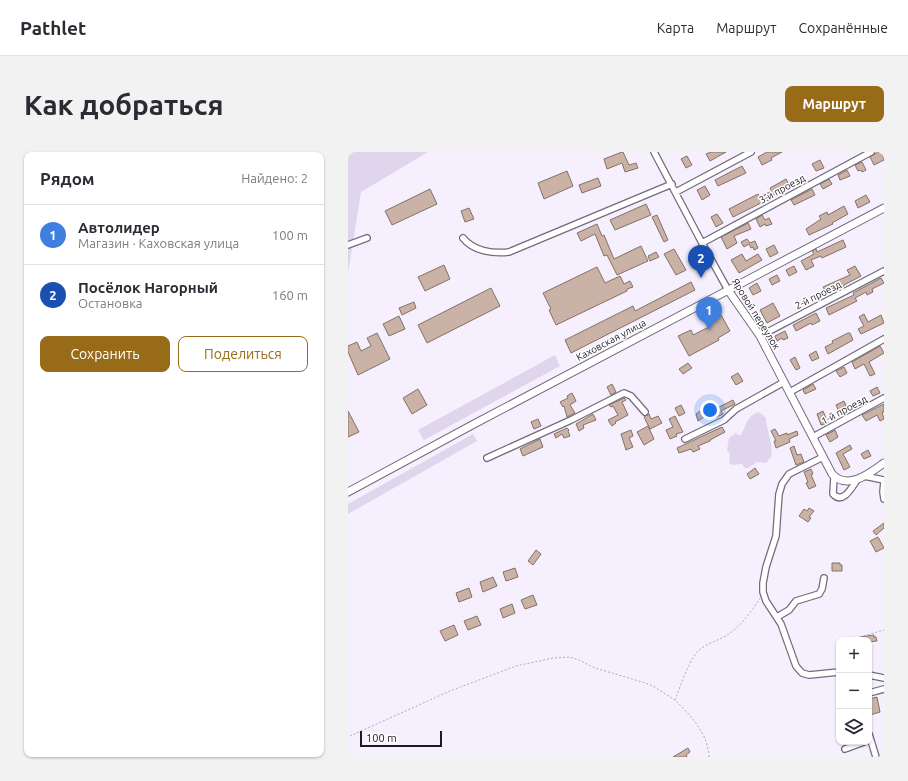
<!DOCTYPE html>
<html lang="ru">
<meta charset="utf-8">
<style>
:root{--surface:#fff;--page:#f2f2f3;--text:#2b2b33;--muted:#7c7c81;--line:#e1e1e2;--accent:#986b19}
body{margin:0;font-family:Ubuntu,sans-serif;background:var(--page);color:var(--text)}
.controls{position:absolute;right:12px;bottom:12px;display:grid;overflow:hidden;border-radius:8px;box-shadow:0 1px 3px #0004}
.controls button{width:36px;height:36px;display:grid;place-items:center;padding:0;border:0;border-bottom:1px solid var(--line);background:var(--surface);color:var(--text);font:20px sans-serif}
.scale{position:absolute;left:12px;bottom:10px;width:82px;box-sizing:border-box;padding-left:4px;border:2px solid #1e1a22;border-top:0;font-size:11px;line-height:14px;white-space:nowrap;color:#1e1a22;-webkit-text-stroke:3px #fff;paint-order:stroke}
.you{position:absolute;left:362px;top:258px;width:14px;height:14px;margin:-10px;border:3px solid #fff;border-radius:50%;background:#1a73e8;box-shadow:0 0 0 6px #1a73e833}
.badge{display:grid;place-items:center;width:26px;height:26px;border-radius:50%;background:var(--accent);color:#fff;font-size:13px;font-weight:700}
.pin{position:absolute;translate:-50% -33px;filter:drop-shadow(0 1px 2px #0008)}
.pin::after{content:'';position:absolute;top:21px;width:14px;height:12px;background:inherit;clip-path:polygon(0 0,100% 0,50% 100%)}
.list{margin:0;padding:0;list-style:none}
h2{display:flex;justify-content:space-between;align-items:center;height:52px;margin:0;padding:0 16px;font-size:17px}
h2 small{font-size:13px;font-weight:400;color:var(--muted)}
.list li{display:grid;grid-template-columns:26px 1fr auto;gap:12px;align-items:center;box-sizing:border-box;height:60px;padding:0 16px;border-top:1px solid var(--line)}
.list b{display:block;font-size:15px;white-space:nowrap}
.list p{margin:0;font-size:13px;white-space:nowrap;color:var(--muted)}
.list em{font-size:13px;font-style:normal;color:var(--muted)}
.actions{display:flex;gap:8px;padding:12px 16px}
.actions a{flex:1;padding:9px 0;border:1px solid var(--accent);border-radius:8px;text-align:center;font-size:14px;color:var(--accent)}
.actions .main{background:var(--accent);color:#fff}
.icon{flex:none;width:22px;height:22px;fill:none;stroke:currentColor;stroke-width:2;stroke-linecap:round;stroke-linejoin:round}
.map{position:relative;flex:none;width:536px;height:605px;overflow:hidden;border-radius:8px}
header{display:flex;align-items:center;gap:24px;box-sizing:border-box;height:56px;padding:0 20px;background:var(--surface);border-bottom:1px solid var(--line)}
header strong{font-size:19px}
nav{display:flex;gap:22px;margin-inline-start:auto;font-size:14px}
.intro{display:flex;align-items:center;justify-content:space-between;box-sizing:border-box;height:96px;padding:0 24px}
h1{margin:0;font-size:28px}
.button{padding:10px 18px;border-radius:8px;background:var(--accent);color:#fff;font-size:14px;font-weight:700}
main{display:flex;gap:24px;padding:0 24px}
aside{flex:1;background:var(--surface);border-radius:8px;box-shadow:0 1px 3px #0004}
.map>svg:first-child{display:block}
</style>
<header>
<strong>Pathlet</strong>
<nav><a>Карта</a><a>Маршрут</a><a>Сохранённые</a></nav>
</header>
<div class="intro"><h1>Как добраться</h1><a class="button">Маршрут</a></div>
<main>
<aside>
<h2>Рядом<small>Найдено: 2</small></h2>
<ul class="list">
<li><span class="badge" style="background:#3f7fe0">1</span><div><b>Автолидер</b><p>Магазин · Каховская улица</p></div><em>100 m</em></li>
<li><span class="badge" style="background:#1a4fb4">2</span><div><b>Посёлок Нагорный</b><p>Остановка</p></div><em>160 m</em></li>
</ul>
<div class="actions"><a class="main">Сохранить</a><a>Поделиться</a></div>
</aside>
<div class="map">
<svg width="536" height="605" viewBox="0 0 536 605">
<rect width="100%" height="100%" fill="#f6f0fe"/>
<path fill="#dfd5ec" d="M0 0H80L13 40 0 122Z
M207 203 212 214 76 288 70 278Z
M411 260 418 266C418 279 426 291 423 305L418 311 409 310 400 316H397L394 312 384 313 381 311 382 302 379 298 381 286 388 281 390 283H393C398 274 399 263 411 260Z
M125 282 129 289 0 362V352Z"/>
<path fill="#cab2a6" stroke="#857064" d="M274 0H275L281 13 288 11 290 16 277 20 274 11 259 17 256 7Z
M363 0H378L362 9 358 2Z
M419 0H434L423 6 424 8 414 13 410 5Z
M530 0H534L536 8 526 13 522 5Z
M339 4 344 13 338 16 333 7Z
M472 8 476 16 468 19 464 12Z
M514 10 518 18 514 20 513 18 510 19 507 13Z
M394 14 398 21 370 34 367 28Z
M499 18 502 24 492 28 490 23Z
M219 19 225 34 196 47 190 31Z
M250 26 253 34 234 41 231 33Z
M438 27 443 36 437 39 436 37 422 45 423 47 420 49 419 48 385 65 381 57 410 42 412 45 422 40 423 38 422 36Z
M481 27 484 32 475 37 472 32Z
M357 34 362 43 354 48 349 38Z
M82 37 89 52 44 73 37 59Z
M464 37 467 43 446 53 443 48Z
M518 43 522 50 510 56 507 49Z
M298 52 303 63 267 78 262 68Z
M496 54 500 62 484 71 485 72 461 83 458 77 473 67 471 64 479 60 480 63Z
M121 56 126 67 117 70 113 59Z
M369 62 375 71 368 75 363 65Z
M309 63 320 88 316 90 304 65Z
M414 63 417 68 421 66 424 72 418 74 417 72 412 75 408 67Z
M400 71 403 77 386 84 389 91 379 97 373 85Z
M249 72 254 84 256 83 266 107 293 94 300 109 269 123 259 103 256 104 247 82 233 89 229 81Z
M399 87 402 91 407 89 410 96 406 98 405 95 403 96 401 92 396 95 393 90Z
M495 88 498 95 474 106 473 104 463 108 466 114 458 118 453 109 466 102 464 99 468 97 469 100Z
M426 93 430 101 422 105 418 97Z
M326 97 338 118 328 123 316 102Z
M308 100 311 105 302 109 300 104Z
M394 102 398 109 410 102 414 108 391 121 383 108Z
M96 113 102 127 77 139 70 125Z
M446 114 449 120 441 124 438 118Z
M507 114 513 124 496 133V134L490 138 489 136 479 142 475 135 502 123 499 118Z
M249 115 257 131 272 124 276 132 282 129 285 135 279 137V139L208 173 201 158 203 157 195 141Z
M429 123 432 129 424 133 421 127Z
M533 126 536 131 524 137 525 140 519 143 518 140 507 146 509 149 481 163 478 156 506 143 505 141Z
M343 130 347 138 223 201 217 188 285 154 287 159Z
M409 131 413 139 405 143 401 136Z
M143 136 152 154 79 191 70 173Z
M66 150 68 156 54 163 51 156Z
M425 151 432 164 419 171 412 158Z
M468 161 472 169 464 173 463 171 448 179 445 173Z
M516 162 520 170 533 163 536 171 513 182 510 177 516 174 511 165Z
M373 163 382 179 370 186 371 188 341 204 330 184 343 178 345 183 363 174 360 169Z
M51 164 57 177 41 184 35 172Z
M437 179 440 186 435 188 434 186 429 189 427 184Z
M29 181 42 207 10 223 0 200V194L9 190 13 199 23 194 19 186Z
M500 181H502L505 188 480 202 477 195 485 191 484 189Z
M532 194 536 201 521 210 527 222 522 224 516 212 507 217 504 210Z
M468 199 471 206 464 209 461 203Z
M447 205 452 216 448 218 442 208Z
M340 211 344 216 335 222 331 217Z
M496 215 499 221 492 225 488 219Z
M390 221 395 229 388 233 383 225Z
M264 232 268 240 263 243 259 235Z
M465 232 468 237 457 242 455 238Z
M529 235 532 241 525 244 522 239Z
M70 237 79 253 64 262 55 246Z
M224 241 228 249 222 253 227 261 219 265 216 254 215 255 212 250 220 246 219 244Z
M276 246 278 248 274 250 280 263 267 270 268 271 264 274 260 268 270 263 265 254 263 255 261 253Z
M385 248 387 252 373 259 375 262 367 266 364 261 372 257 371 255Z
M496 249 499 256 496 257 497 259 492 262 488 253Z
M536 252V260H534L536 267 532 269 529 263 518 269 514 263Z
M333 253 337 261 331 264 327 256Z
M356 256 359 263 350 269 348 262Z
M0 259 11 280 0 285Z
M475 259 480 271 473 273 469 262Z
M245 262 248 268 235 273 236 276 231 279 228 272Z
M301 262 303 267 310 264 314 271 302 277 296 265Z
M327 264 335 280 328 282 329 284 322 287 318 278 325 275 321 267Z
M190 267 193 274 186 277 183 270Z
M300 274 306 287 296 293 289 280Z
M374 275 377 280 362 288V289L350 294 352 297 345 300 343 297 331 301 329 296Z
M219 276 221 278 220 279 222 284 216 286 214 282 208 286 206 282Z
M427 277 431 284 439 281V283L449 279 450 283 441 287 442 290 428 296 426 289H428L423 279Z
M283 278 285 284 281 286 285 295 278 298 273 282Z
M487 278 490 285 482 290 478 283Z
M192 287 195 295 175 304 172 297Z
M502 293 504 297 495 302 502 315 496 318 488 301Z
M446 294 449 303 453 302 456 310 448 313 442 296Z
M520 298 523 304 516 307 513 302Z
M407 316 411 322 402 327 399 322Z
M463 317 465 322 463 323 468 334 461 337 458 331 460 330 456 320Z
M461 356 466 359 461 365 463 366 460 370 451 364 456 357 459 359Z
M536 371V376L528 383 525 379Z
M530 385 536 396 528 400 522 389Z
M188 398 193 402 185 413 180 409Z
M484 411H492V413H494V419H484Z
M167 416 170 425 158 429 155 420Z
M145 425 149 434 135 440 132 430Z
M121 436 124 445 111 450 108 441Z
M185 443 189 453 177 457 173 448Z
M164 452 167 461 155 466 152 457Z
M129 464 133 473 120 478 116 469Z
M106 473 110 483 97 489 92 479Z
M526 483V485H528L529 489 521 490V488H512V485Z
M529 545 532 560 522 563 521 559V547Z
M340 596 342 600 338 603 339 605H325Z"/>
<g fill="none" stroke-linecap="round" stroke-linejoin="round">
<defs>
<path id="minor" d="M306 0 354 91 380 138
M328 40 403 0
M115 86C125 99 145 102 161 100L324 32
M354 91 523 0
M0 93 19 86
M412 184 536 119
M442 240 536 187
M465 285 536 246
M337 287 376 268 388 257 436 230
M475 305 441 322 434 332 431 342 428 384 418 415 415 431V440L418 449 433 472 448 514 454 521 461 523 491 520
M139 306 223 268 276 241 283 244 297 260
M516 324 536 328
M486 325 485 342C495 353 504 335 509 328
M536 329 535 340 536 347
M429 465 441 458 448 449 471 442 474 437 476 426
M521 523 536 526
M521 541 536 537
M521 582 528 605
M497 597 516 590"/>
<path id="major" d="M380 138 412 184 484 322C500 339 522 321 536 311
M0 340 126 272 536 56"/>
</defs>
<use href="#minor" stroke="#736b7e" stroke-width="8"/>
<use href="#major" stroke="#736b7e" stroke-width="9"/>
<path stroke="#b0aab6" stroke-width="1" stroke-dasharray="2 2" stroke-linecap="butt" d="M512 485 536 478
M2 584 102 539 168 514 205 506 222 505 231 508 247 516 294 530 305 534 327 548
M361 605C360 581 343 564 327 548 333 533 339 513 349 500 356 492 370 489 379 483 392 475 404 459 412 446"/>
<use href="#minor" stroke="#fff" stroke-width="5.5"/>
<use href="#major" stroke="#fff" stroke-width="7"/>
</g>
<g text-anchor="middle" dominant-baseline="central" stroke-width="3" stroke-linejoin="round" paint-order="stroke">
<g font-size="10" fill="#1e1a22" stroke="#fff">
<text transform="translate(434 37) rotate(-28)">3-й проезд</text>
<text transform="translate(470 143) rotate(-27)">2-й проезд</text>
<text transform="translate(408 162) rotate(58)">Яровой переулок</text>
<text transform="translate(263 188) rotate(-28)">Каховская улица</text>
<text transform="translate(496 258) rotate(-28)">1-й проезд</text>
</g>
</g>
</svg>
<div class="controls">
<button>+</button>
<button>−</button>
<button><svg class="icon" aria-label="layers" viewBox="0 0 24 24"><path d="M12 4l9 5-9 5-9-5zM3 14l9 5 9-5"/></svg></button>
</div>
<div class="scale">100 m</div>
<div class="you"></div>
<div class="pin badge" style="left:361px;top:178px;background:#3f7fe0">1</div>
<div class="pin badge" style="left:353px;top:126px;background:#1a4fb4">2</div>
</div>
</main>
